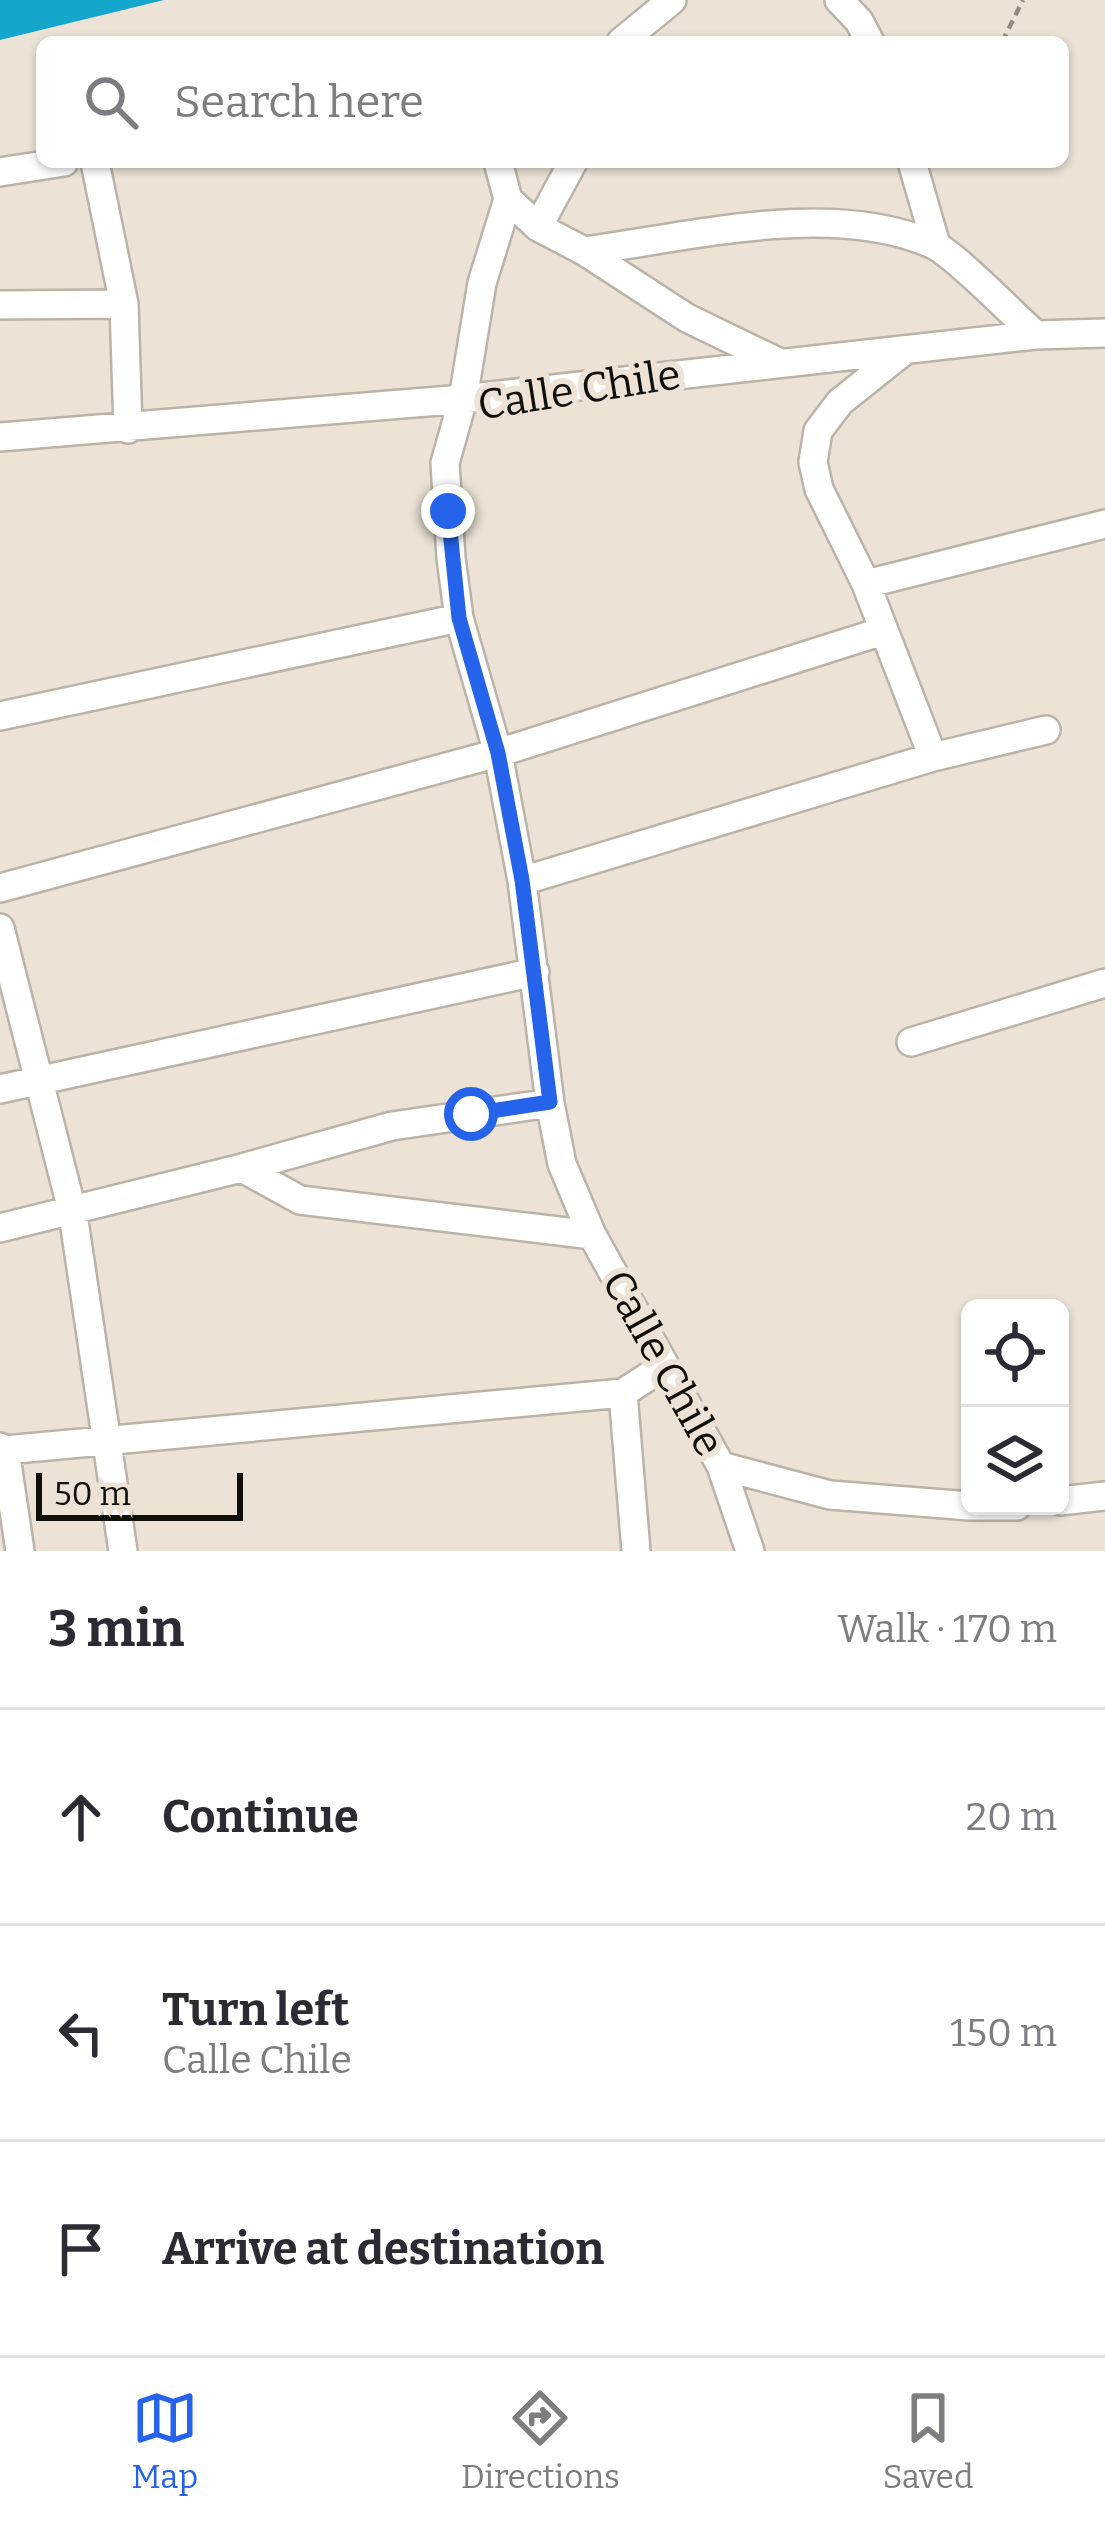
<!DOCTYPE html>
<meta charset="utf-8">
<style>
:root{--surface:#fff;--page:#f7f7f7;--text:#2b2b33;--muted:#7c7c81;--line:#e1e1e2;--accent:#2563eb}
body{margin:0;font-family:Bitter,serif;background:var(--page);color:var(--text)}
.controls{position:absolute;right:36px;bottom:36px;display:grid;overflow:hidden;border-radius:18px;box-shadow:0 3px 9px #0004}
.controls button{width:108px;height:108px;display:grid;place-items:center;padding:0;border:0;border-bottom:3px solid var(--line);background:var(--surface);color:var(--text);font:60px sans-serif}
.scale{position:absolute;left:36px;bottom:30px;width:207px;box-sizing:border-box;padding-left:12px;border:6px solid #110f0a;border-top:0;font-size:33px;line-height:42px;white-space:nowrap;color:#110f0a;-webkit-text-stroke:9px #ece3d6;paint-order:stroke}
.stop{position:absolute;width:36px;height:36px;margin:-27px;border:9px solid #2563eb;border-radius:50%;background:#fff}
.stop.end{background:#2563eb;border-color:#fff;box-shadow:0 3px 12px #0008}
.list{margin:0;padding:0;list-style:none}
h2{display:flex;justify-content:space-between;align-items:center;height:156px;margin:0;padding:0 48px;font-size:51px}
h2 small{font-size:39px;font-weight:400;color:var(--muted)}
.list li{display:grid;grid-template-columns:78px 1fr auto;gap:36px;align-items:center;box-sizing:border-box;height:216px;padding:0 48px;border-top:3px solid var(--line)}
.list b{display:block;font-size:45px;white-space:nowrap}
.list p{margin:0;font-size:39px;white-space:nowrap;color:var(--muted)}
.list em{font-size:39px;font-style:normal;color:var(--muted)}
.icon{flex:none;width:66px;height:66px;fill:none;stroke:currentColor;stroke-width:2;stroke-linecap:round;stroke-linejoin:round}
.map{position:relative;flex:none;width:1105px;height:1551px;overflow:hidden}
.search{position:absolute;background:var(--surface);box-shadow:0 3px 9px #0004;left:36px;right:36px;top:36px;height:132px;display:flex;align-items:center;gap:30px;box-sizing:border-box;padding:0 42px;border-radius:18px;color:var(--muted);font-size:45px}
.sheet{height:804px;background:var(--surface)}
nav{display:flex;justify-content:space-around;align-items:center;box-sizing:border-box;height:168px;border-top:3px solid var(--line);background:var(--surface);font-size:33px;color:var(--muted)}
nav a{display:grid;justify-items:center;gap:6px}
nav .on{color:var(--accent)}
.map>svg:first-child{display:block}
</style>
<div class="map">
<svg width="1105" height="1551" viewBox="0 0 1105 1551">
<rect width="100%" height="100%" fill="#ece3d6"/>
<path fill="#15a6cc" d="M0 0H164L0 40Z"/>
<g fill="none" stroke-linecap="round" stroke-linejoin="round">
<defs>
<path id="minor" d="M839 0 859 21 870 42
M621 42 672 0
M95 162 124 304 128 429
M498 162 508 199 538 227 584 251 687 318 778 362
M912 162 936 245
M0 172 64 162
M538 227 573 162
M584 251C691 237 829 200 932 244 954 253 1013 315 1036 335
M0 305 124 304
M904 351 840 402 818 431 813 462 819 489 866 584 933 757
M0 437 463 399 482 283 508 199
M866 584 1105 524
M0 716 459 618
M522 881 933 757 1046 730
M0 888 498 753 883 631
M0 928 73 1214 123 1551
M911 1042 1105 983
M0 1089 535 972
M242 1168 392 1126 550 1103
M0 1228 242 1168 300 1200 592 1235
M623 1393 636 1551
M0 1447 5 1450 20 1551
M5 1450 623 1393 663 1367
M721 1466 830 1495 970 1506
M1060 1501 1105 1496
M970 1506H1017
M750 1551 721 1466 592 1235 562 1164 550 1103 522 881 498 753 459 618 451 558 445 463 463 399 1036 335 1105 333"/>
</defs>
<use href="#minor" stroke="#bbb3a7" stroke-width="32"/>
<path stroke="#928c82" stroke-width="4.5" stroke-dasharray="9 6" stroke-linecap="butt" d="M1002 42 1023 0"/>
<use href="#minor" stroke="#fff" stroke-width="27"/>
</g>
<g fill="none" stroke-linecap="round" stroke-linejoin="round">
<path stroke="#2563eb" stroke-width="15" d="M448 511 459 618 498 753 522 880 550 1102 471 1114"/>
</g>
<g text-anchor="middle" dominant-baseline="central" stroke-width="12" stroke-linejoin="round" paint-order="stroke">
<g font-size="42" fill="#110f0a" stroke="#ece3d6">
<text transform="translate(579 390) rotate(-9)">Calle Chile</text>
<text transform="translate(663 1363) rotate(61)">Calle Chile</text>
</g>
</g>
</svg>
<div class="controls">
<button><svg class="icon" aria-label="locate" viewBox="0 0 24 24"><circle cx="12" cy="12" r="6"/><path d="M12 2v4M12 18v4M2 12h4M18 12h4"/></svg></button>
<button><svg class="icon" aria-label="layers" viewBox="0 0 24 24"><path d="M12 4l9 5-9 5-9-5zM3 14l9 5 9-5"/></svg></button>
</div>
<div class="scale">50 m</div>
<div class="stop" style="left:471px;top:1114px"></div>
<div class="stop end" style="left:448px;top:511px"></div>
<div class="search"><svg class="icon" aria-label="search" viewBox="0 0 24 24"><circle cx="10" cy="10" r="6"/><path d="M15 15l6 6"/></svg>Search here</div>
</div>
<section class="sheet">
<h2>3 min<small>Walk · 170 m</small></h2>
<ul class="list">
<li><svg class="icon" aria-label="ahead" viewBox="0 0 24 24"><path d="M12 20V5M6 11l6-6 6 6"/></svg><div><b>Continue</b></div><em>20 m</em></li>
<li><svg class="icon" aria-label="left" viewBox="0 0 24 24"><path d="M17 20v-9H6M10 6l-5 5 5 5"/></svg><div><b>Turn left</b><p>Calle Chile</p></div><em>150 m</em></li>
<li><svg class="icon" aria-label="arrive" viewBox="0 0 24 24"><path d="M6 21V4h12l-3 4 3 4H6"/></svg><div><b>Arrive at destination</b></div></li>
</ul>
</section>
<nav>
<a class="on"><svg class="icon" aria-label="map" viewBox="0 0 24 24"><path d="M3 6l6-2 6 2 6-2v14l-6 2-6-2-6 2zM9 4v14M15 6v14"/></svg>Map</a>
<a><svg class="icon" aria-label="directions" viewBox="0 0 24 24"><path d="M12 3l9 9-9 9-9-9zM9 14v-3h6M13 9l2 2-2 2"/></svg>Directions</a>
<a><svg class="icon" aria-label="saved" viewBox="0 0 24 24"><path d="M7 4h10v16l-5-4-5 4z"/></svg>Saved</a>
</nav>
